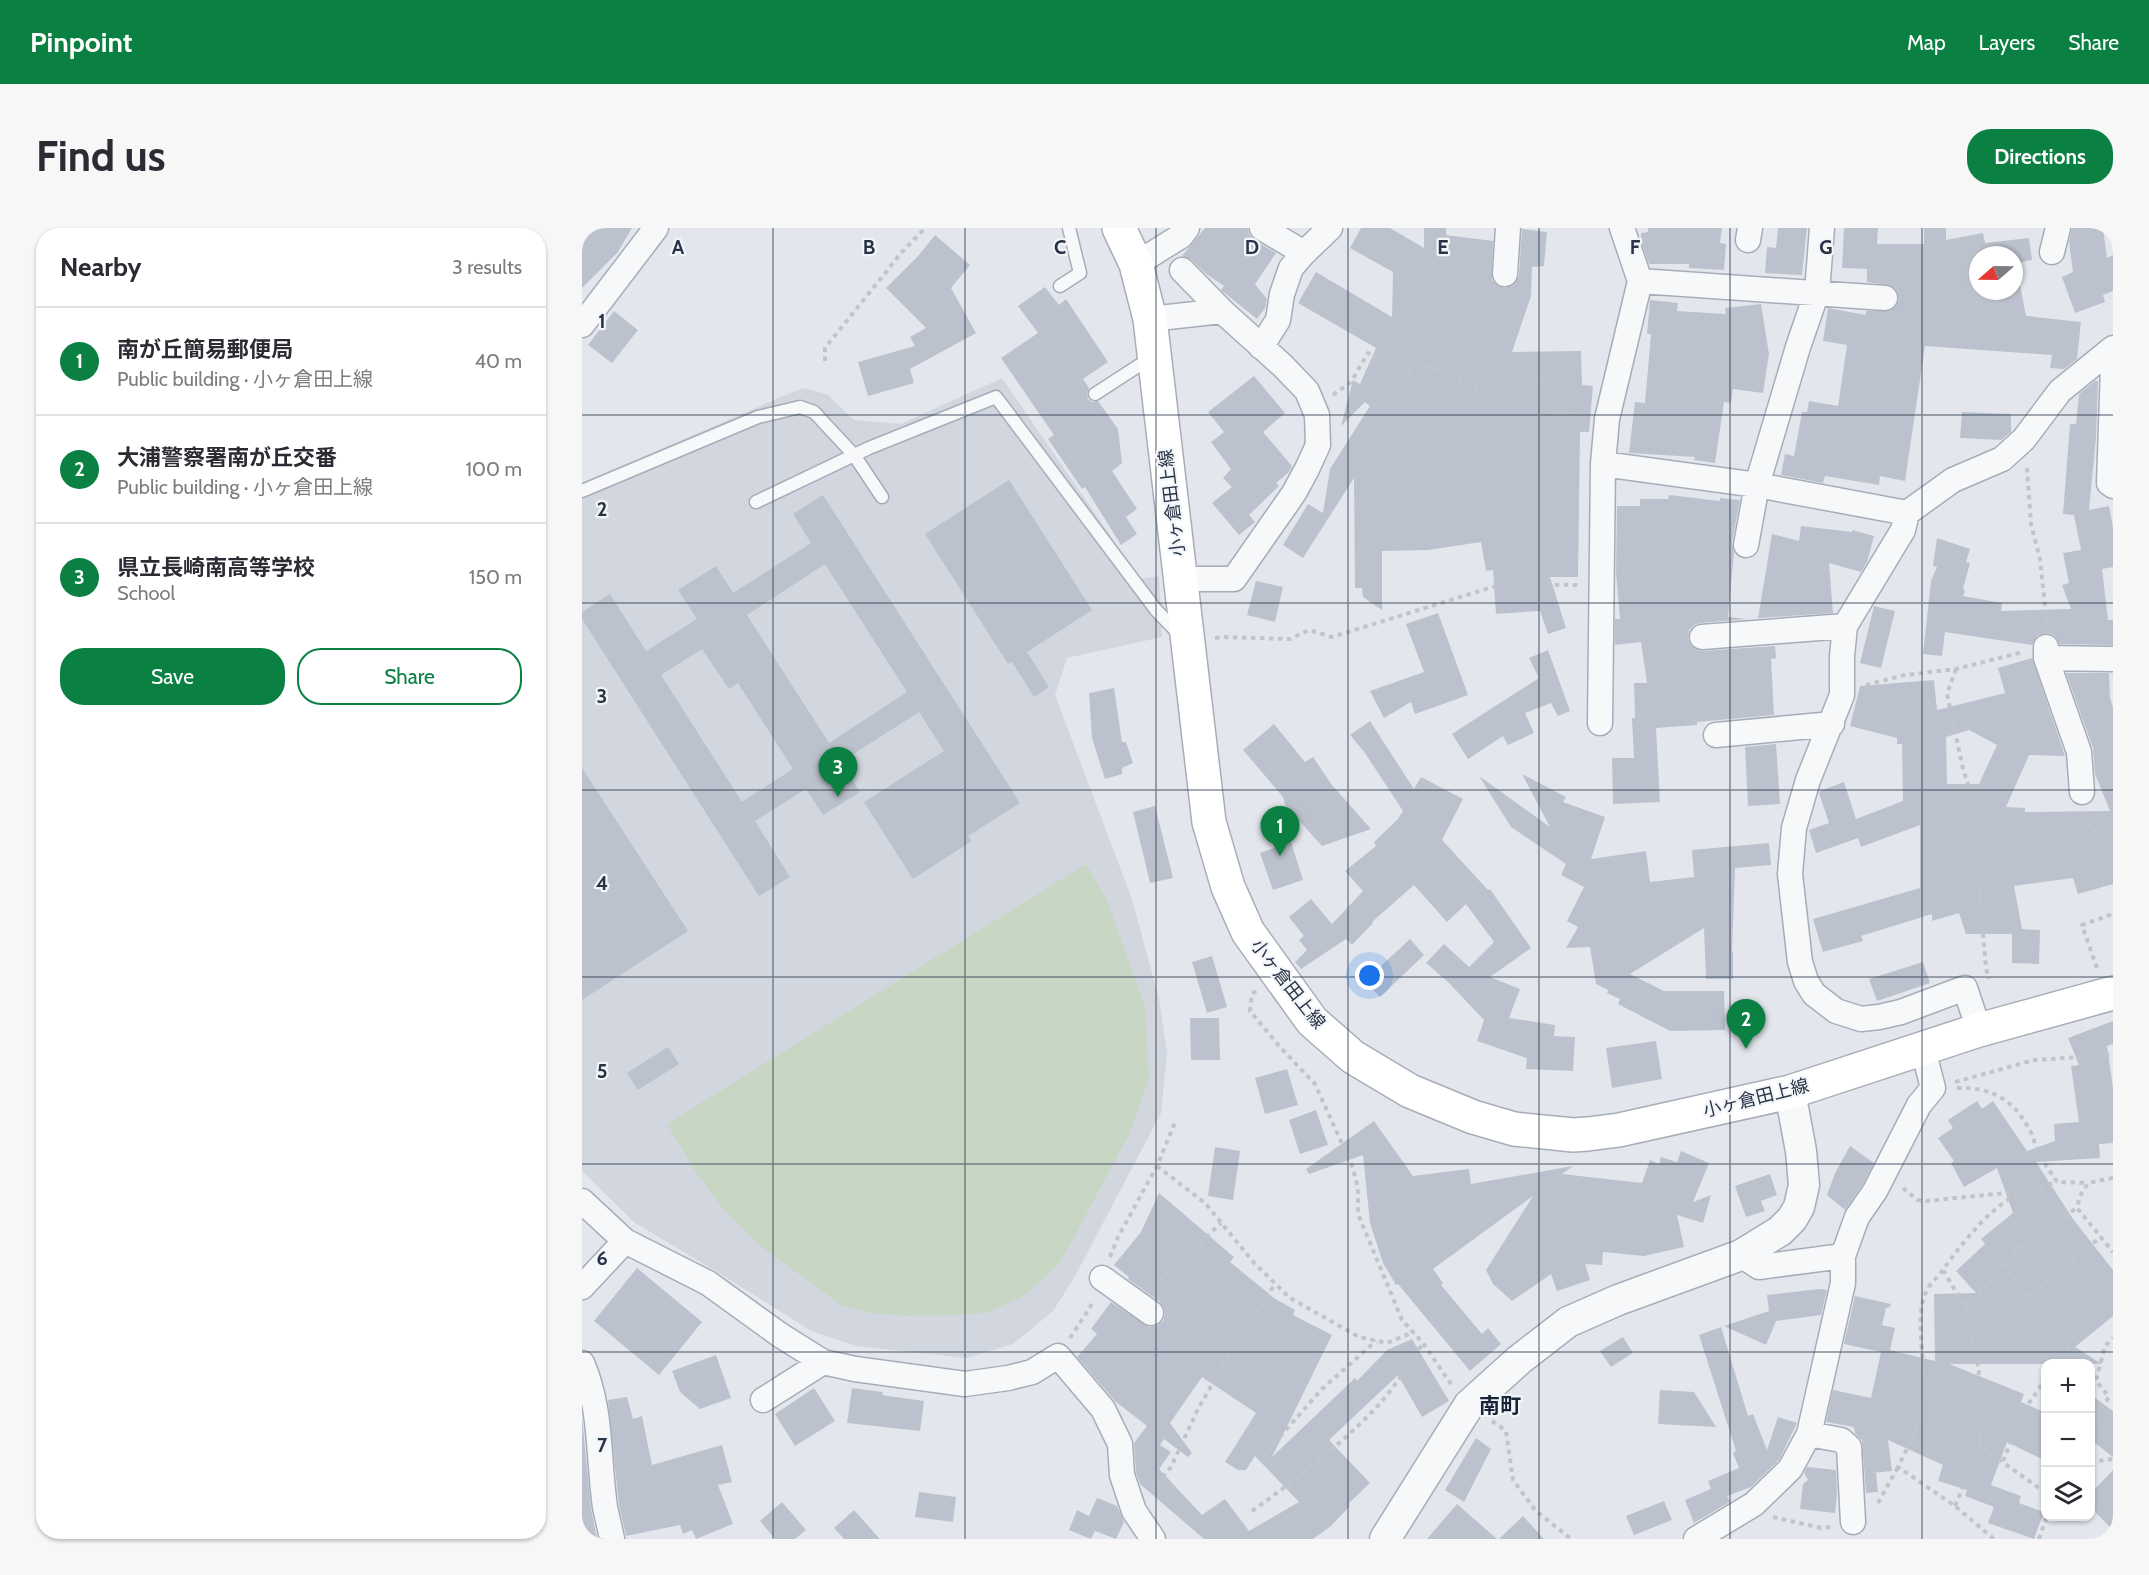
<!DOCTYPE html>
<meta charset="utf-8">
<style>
:root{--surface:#fff;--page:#f7f7f7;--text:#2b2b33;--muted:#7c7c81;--line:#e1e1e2;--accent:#0b8043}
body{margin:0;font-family:Cabin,"Noto Sans JP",sans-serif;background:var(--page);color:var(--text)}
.controls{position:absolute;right:18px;bottom:18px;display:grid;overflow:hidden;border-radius:12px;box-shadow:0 2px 4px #0004}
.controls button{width:54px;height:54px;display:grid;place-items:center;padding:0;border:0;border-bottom:2px solid var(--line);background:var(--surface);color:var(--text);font:30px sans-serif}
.compass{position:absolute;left:1387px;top:18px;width:54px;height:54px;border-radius:50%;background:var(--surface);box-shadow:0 2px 4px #0004;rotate:250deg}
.you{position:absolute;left:788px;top:748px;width:21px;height:21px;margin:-15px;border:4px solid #fff;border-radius:50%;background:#1a73e8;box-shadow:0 0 0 9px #1a73e833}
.badge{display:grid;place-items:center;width:39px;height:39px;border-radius:50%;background:var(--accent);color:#fff;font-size:20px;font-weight:700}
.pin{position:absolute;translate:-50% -50px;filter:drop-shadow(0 2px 3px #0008)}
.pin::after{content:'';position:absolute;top:32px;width:21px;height:18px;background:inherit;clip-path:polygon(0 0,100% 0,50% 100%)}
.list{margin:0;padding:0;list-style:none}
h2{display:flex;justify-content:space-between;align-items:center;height:78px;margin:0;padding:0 24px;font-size:26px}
h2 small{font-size:20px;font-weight:400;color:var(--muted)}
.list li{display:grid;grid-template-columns:39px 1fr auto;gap:18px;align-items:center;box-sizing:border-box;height:108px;padding:0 24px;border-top:2px solid var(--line)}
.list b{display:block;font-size:22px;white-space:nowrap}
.list p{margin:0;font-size:20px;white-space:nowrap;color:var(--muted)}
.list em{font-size:20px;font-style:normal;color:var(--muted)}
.actions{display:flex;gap:12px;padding:18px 24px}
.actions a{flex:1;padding:14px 0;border:2px solid var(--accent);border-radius:24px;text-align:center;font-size:21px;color:var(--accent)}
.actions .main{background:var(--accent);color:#fff}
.icon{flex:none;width:33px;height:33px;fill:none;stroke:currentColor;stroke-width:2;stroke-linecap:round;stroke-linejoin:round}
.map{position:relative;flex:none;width:1531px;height:1311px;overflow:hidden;border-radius:24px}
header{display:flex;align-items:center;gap:36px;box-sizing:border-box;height:84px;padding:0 30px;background:var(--accent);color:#fff}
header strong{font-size:28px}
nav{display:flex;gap:33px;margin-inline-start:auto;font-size:21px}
.intro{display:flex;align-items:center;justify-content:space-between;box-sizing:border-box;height:144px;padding:0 36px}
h1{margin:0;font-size:42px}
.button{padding:15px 27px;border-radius:24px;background:var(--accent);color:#fff;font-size:21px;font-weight:700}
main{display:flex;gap:36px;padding:0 36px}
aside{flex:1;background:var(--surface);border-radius:24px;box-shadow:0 2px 4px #0004}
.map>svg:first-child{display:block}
</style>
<header>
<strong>Pinpoint</strong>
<nav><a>Map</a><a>Layers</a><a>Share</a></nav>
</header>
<div class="intro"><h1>Find us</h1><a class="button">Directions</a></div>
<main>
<aside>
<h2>Nearby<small>3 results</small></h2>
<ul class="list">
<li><span class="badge">1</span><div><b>南が丘簡易郵便局</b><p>Public building · 小ヶ倉田上線</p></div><em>40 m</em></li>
<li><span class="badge">2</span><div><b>大浦警察署南が丘交番</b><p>Public building · 小ヶ倉田上線</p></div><em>100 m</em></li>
<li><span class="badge">3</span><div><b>県立長崎南高等学校</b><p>School</p></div><em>150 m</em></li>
</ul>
<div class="actions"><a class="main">Save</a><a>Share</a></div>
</aside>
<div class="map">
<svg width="1531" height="1311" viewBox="0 0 1531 1311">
<rect width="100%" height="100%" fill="#e3e7ed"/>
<path fill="#d1d6df" d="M420 150 558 351 577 348 580 409 485 430 473 467 550 671 577 771 585 825 579 885 491 1052 471 1083 431 1116 385 1130 274 1118 229 1103 137 1045 53 995 0 943V255L220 160 245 166 272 192 319 196Z"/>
<path fill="#c8d7c3" d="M504 636 525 672 563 779 567 851 548 904 495 1004 476 1037 443 1067 407 1084 378 1087 322 1088 288 1085 259 1077 180 1019 143 983 113 943 85 896Z"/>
<path fill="#bcc2cd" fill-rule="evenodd" d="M0 0H50L36 24 0 60Z
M623 0H666L667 6 672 12 694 25 673 56 685 71 683 80 675 91 639 62 642 58 623 45 610 32 600 28Z
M779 0H808L842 20V0H864V7L911 13 910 52 915 57 923 60 930 58 934 54 937 48 940 1 965 4 962 38 950 39 949 68 930 124 999 123 1000 157 1011 158 1007 204H998L996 349H968L984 400 966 406 958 383 914 386 911 342 904 343 899 314 846 322 800 323V382L781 369 780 360H773L772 250 721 330 701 317 726 276 741 285 748 241 788 178 783 174 759 198 771 152 778 156 794 120 716 75 734 44 810 89 811 44 768 20Z
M1066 0H1140L1138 15 1144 16 1142 42 1107 40V36H1067L1059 13V5L1066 4Z
M1196 0H1225L1220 47 1183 45 1185 19 1194 20Z
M1262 0H1296L1295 16H1342V0H1364V12L1401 5 1403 15 1447 10 1450 32 1434 35 1444 88 1499 94 1495 131 1482 141 1468 140 1470 127 1343 118 1323 253 1298 248 1297 257 1243 248 1241 255 1199 247 1203 226 1212 228 1220 184H1225L1227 173 1256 178 1265 117 1241 113 1246 80 1284 87V83H1309L1314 78 1317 72 1315 63 1310 58 1285 54V41L1260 40ZM1396 27H1432V63H1396Z
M1490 0H1521L1525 30 1531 27V63L1521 67 1523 74 1493 85 1480 49 1491 44 1487 14Z
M353 7 388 37 369 60 394 105 328 141 332 155 286 168 276 134 333 118 328 109 344 100 304 60 337 27Z
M463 59 477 77 484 71 526 134 501 151 507 160 505 166 506 171 510 174 516 173 536 201 540 235 530 243 555 281 544 289 555 306 539 317 503 259 500 261 466 211 472 207 419 130 456 105 436 78Z
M1068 72 1096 75 1095 83 1144 86 1143 80 1179 76 1187 126 1181 165 1151 161 1149 175 1142 174 1133 235 1112 232 1113 229 1047 225 1053 174 1063 175 1069 106H1065Z
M32 83 56 102 30 135 6 117Z
M672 148 703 185 681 204 710 238 707 244 694 255 697 258 667 287 673 294 657 307 630 275 650 259 641 250 649 241 629 214 642 204 626 184Z
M1513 153H1516L1514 210 1507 282 1527 278 1531 300V339L1520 341 1526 392H1531V417L1478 416 1472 407 1465 405 1456 407 1450 417 1363 404 1360 428 1341 426 1349 353 1355 339 1351 338 1355 310 1388 321 1384 334 1388 335 1381 361 1383 363 1381 368 1420 375 1419 383 1489 381 1480 357 1487 355 1481 325 1499 322 1492 287 1481 286 1488 196H1494L1497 166Z
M1380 184 1429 186V204L1419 212 1378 210Z
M427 252 510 382 445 424 467 459 452 469 430 434 426 436 343 306Z
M241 267 438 575 386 608 390 613 331 651 282 574 362 523 337 484 259 534 278 564 241 587 224 561 173 593 208 649 177 668 0 391V384L28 366 64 423 115 391 96 362 134 338 151 365 229 315 211 286ZM243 336 325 464 247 515 165 387ZM120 421 147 461 156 455 211 541 160 574 79 447Z
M1087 267 1138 273V270L1158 272 1150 314 1152 325 1146 389 1165 391 1118 395 1112 397 1107 402 1106 411 1109 417 1114 422 1120 423 1193 418 1194 430 1189 431 1192 487 1115 494V497L1074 500 1078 574 1031 576 1030 530H1052L1050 490H1053L1052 455H1065L1059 414 1033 417V391H1038L1034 344 1035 278H1058V271H1086Z
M1219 298 1270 304V302L1292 308 1285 334 1279 344 1247 335 1251 385 1176 390 1190 306 1217 313Z
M674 353 701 359 693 394 665 387Z
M1292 378 1313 383 1299 440 1278 435Z
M856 385 886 467 833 486 829 474 802 490 788 463 842 444 824 396Z
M966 422 988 483 976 488 969 475 943 485 952 505 926 517 921 508 886 531 870 506 957 450 947 430Z
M1450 430 1483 528 1447 527 1424 579 1443 580V584L1528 583 1513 546 1511 520 1484 445H1527L1528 470 1531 479V656L1496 666 1491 650 1432 658 1440 701 1458 702 1457 736 1430 735V706H1384L1377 685 1350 693V686L1279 708 1281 713 1241 724 1231 691 1338 660V597L1279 619 1276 610 1234 625 1227 602 1247 595 1237 565 1238 563 1262 554 1274 591 1321 573 1320 516H1315V510L1268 498 1278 458 1352 452 1355 482 1423 465 1416 440ZM1387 502 1415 517 1397 556H1365L1364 509Z
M532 460 540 514H544L551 535 540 540V546L523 551 510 510 507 465Z
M788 493 832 561 839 549 881 571 860 612 906 662 908 661 949 720 908 749 938 761 927 790 973 797 972 808 993 809 991 843 944 841 945 830 895 813 902 792 866 754 844 735 862 716 887 739 912 714 884 676 865 694 832 657 790 694 791 695 770 717 764 711 719 741 713 734 725 722 717 712 722 708 707 689 729 671 750 696 781 663 763 643 794 618 792 614 816 591 821 583 783 525 768 507Z
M692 496 723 534 731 529 750 557 789 601 740 618 703 577 701 569 661 522Z
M1194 516 1198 576 1166 578 1163 519Z
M0 540 106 703 0 772Z
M940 546 984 569 981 574 1023 589 1009 631 1064 623 1068 654 1112 649 1110 622 1187 615 1189 637 1153 640 1150 724H1151V751H1124L1122 700 1048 746 1082 763H1142L1143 802 1088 803 1036 776 1038 771 1025 765 1026 762 1014 756 1008 719 984 720 996 699 985 693 1002 659 979 647 984 636 929 599 897 548 968 599Z
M573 578 591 650 568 655 551 584Z
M709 614 721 652 691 662 678 625Z
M828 711 842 727 798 769 783 753Z
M630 728 645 779 625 785 610 734Z
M1341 734 1348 755 1295 773 1287 751Z
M608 790H637L638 832H609Z
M1531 793V816L1525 818 1531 860V915L1517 916 1518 930 1454 934 1491 991 1531 1042V1088L1493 1119 1520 1136H1367L1442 1166 1439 1174 1464 1185V1233L1425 1214 1409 1257 1439 1268 1437 1275 1462 1284 1452 1311 1406 1295 1412 1279 1383 1268 1385 1262 1356 1253 1361 1237 1306 1212 1310 1243 1290 1245H1294L1296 1264 1284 1265 1280 1212 1273 1205 1272 1199 1244 1194 1251 1162 1289 1170 1299 1124 1262 1116 1273 1068 1309 1076 1308 1079 1304 1080 1300 1097 1313 1100 1308 1122 1353 1133 1352 1066 1394 1065 1374 1043 1403 1016 1399 1011 1431 985 1415 940 1382 959 1369 935 1372 933 1356 910 1371 900 1366 892 1395 873 1400 881 1411 873 1445 923 1473 913 1472 896 1497 894 1489 838 1497 837 1486 810Z
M1074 813 1080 851 1030 860 1024 820Z
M86 819 97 836 56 862 45 845Z
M705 841 716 877 683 886 673 850Z
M734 882 746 917 718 926 707 892Z
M792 893 831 948 887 941 889 956 991 938 980 946 1060 955 1068 932 1077 936 1079 929 1095 934 1099 923 1127 935 1111 974 1129 967 1121 995 1095 987 1102 1019 1062 1028 1021 1024 1020 1037 1003 1036 1008 1052 975 1063 969 1046 930 1073 911 1056 904 1042 951 968 851 1041 861 1055 859 1057 900 1106 906 1100 919 1116 888 1143 816 1056 814 1057 801 1035 788 995 781 927 727 946 724 941Z
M1268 918 1292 935 1281 956 1263 982 1245 967 1253 945Z
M633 919 658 923 651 972 626 968Z
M1188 946 1195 967 1179 973 1183 983 1164 989 1153 958Z
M577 965 652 1029 648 1034 692 1070 713 1082 711 1087 750 1107 690 1229 773 1150 775 1153 805 1122 830 1111 867 1173 840 1189 816 1147 747 1212 788 1255 766 1276 768 1278 749 1298 731 1311H622L558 1256 554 1244 552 1215 565 1198 533 1173 495 1129 515 1106 509 1101 529 1074 567 1099 575 1098 581 1093 583 1086 582 1080 578 1074 546 1051 547 1049 532 1037 559 1004ZM620 1149 674 1185 643 1234 656 1242H664L673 1228 717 1274 667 1303 643 1271 620 1287 577 1241 589 1224 578 1217 582 1211 606 1229 610 1225 588 1195Z
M55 1040 120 1094 77 1147 12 1093Z
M1237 1061 1245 1062 1239 1087 1194 1093 1184 1117 1142 1098 1187 1083 1185 1067Z
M1139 1099 1166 1188 1171 1186 1185 1222 1196 1189 1215 1195 1197 1232 1169 1259 1145 1268 1148 1274 1112 1295 1103 1272 1129 1261 1126 1253 1157 1240 1151 1225 1154 1223 1117 1107Z
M1041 1109 1051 1125 1029 1139 1018 1123Z
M134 1127 149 1170 118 1181 98 1164 90 1143Z
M232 1160 253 1193 213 1218 193 1186Z
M270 1160 301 1164 300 1167 342 1173 338 1203 265 1195Z
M1078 1162 1112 1164 1134 1199 1076 1196Z
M1509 1167 1531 1183V1229L1509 1212Z
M45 1169 51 1191 60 1188 70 1237 140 1217 150 1254 136 1257 151 1296 114 1311 110 1302 101 1306 98 1297 44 1308 37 1277 26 1172Z
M0 1189 9 1281 15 1311H0Z
M894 1210 909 1221 882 1274 863 1262Z
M1225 1239 1254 1242 1255 1267 1253 1285 1218 1281 1221 1256 1226 1252 1222 1245Z
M1531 1242V1302L1509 1280V1265Z
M337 1264 374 1269 371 1294 333 1289Z
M515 1270 535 1278 542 1294 534 1311 513 1303 509 1311 487 1302 495 1282 507 1288Z
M1082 1273 1090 1292 1052 1307 1044 1288Z
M200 1274 224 1302 213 1311H193L178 1293Z
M875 1276 915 1311H845Z
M272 1282 298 1311H262L252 1300Z
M941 1288 962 1311H917Z"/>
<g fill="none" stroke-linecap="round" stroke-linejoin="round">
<defs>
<path id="service" d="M478 58 498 45 487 0
M513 166 570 129
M0 263 176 189 218 179 232 184 272 227 300 269
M174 274 287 220 414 169 574 382 597 406"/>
<path id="minor" d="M680 0 722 25
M1166 12 1168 0
M1470 24 1476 0
M554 36 599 8 605 0
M600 42 640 83
M923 46 926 0
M1058 53 1303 70
M568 91 640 83 701 138 725 163 735 187 736 217 725 241 712 265 652 351H599
M0 97 74 0
M679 119 696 92 700 66 709 40 722 25 748 0
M1531 139 1527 255 1531 258
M1021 236 1175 257 1325 285
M1164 317 1175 257 1216 119 1235 64 1240 0
M1120 409 1263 398
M1464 419V430L1497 524 1500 564
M1464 430 1531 431
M1018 495 1021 236 1025 191 1058 53 1040 0
M1134 507 1250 496
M1397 802 1383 760 1319 784 1297 789 1279 791 1254 783 1232 766 1224 753 1218 734 1208 646 1212 600 1226 552 1260 467V428L1263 398 1321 302 1325 285 1371 252 1420 231 1442 211 1478 163 1531 120
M0 973 43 1013 126 1055 198 1107 241 1134 273 1141 383 1156 426 1150 450 1144 476 1128 521 1181 538 1216 540 1247 552 1283 571 1311
M1159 1027 1177 1039 1261 1028
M520 1050 569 1085
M0 1059 43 1013
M0 1135C20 1180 16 1231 23 1279 25 1289 28 1300 30 1311
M181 1172 241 1134
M1227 1206 1259 1212 1267 1219 1271 1294
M1114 1311 1172 1276 1208 1241 1227 1206 1261 1055V1028L1275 989 1293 963 1337 877 1351 860 1341 821"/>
<path id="tertiary" d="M803 1311 887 1177 937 1132 986 1094 1036 1072 1159 1027 1198 1003 1210 991 1217 979 1222 957 1219 923 1208 864"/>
<path id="secondary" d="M537 0 554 36 568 91 627 594 646 659 666 704 730 793 771 829 828 863 891 889 932 901 991 907 1006 906 1037 902 1208 864 1397 802 1531 765"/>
</defs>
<use href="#service" stroke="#a7adb8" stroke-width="15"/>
<use href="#minor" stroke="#a7adb8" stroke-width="27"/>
<use href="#tertiary" stroke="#a7adb8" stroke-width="33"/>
<use href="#secondary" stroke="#a7adb8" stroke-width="36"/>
<path stroke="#c0c5cb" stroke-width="4" stroke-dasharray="4.5 4.5" stroke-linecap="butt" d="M243 133V120L320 24 343 0
M751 167 769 154 786 125 824 143 845 138 900 162 913 158 962 151 967 184 1003 188
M1445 240 1449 296 1458 331 1465 396
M633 410 640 409 708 411 727 402 750 409 920 356 998 357
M1374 441 1365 466 1381 541 1394 582V623L1404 740 1407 751
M1284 457 1323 447 1374 441 1441 424
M1503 586 1509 602 1531 611
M1515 740 1500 697 1531 686
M674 763 670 766 668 783 698 819 733 856 771 940 776 961V986L820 1092 841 1115 869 1156
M1373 854 1452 832 1531 827
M1375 860C1409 859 1431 871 1447 901 1452 909 1453 918 1457 927 1463 936 1469 945 1475 954L1506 955
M575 938 623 975 673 1036 708 1070 777 1109 805 1115 832 1104
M1531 950 1506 955 1498 968 1495 980 1531 1024
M1321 960 1335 972 1344 973 1434 964
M528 1029 536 1009 575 938 594 892
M1420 1037 1445 1069 1519 1009
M1361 1042C1356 1049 1347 1056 1344 1064 1331 1092 1346 1142 1341 1174 1338 1197 1326 1219 1316 1239L1373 1278 1412 1311
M572 1059 639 995
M1383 1079 1407 1057 1420 1037 1454 1005 1495 980
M488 1110 507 1081 511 1073
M1474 1136 1488 1115
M910 1193 924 1203 931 1252 953 1282 989 1311
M1508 1195 1527 1169 1514 1153 1523 1118 1531 1110
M680 1229 740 1161 794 1113
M1421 1233 1442 1182 1464 1151
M1508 1234 1531 1231
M569 1263 589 1239 616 1181 652 1118 693 1056
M1464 1265 1398 1218 1397 1200 1392 1185 1397 1143 1383 1079 1361 1042C1380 1015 1402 987 1431 968 1441 962 1463 958 1475 954
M1296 1275 1316 1239
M1373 1278 1398 1218
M670 1283C711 1254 752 1222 788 1186 809 1165 826 1139 841 1115
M1191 1289 1239 1300 1248 1299
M1457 1311 1465 1288"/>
<use href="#service" stroke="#f6f8fa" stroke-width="12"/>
<use href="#minor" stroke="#f6f8fa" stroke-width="24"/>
<use href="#tertiary" stroke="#f6f8fa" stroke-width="30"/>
<use href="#secondary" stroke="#fff" stroke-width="33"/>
</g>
<path fill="none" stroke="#283347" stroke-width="1.5" stroke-opacity="0.55" d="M191 0V1311M383 0V1311M574 0V1311M766 0V1311M957 0V1311M1148 0V1311M1340 0V1311M0 187H1531M0 375H1531M0 562H1531M0 749H1531M0 936H1531M0 1124H1531"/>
<g text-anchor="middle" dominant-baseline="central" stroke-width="4.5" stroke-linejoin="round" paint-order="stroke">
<g font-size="18" fill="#283347" stroke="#f3f6f9">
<text transform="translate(590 275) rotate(-97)">小ヶ倉田上線</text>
<text transform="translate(706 756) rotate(52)">小ヶ倉田上線</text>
<text transform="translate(1174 870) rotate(-14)">小ヶ倉田上線</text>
</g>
<g font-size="21" font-weight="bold" fill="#1a2438" stroke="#f3f6f9">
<text x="918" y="1177">南町</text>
</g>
</g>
<g font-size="20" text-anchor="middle" font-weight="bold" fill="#283347" stroke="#f3f6f9" stroke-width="4.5" stroke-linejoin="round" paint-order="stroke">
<text x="96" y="26">A</text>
<text x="287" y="26">B</text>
<text x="478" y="26">C</text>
<text x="670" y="26">D</text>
<text x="861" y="26">E</text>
<text x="1053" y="26">F</text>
<text x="1244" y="26">G</text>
<text x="20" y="100">1</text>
<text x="20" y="288">2</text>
<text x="20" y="475">3</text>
<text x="20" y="662">4</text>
<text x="20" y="850">5</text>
<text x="20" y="1037">6</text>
<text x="20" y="1224">7</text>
</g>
</svg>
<div class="controls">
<button>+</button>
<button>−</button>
<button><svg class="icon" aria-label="layers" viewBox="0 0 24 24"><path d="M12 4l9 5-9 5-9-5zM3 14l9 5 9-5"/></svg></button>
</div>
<svg class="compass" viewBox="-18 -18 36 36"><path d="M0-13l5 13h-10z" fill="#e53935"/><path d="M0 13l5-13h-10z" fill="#7c7c81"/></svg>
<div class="you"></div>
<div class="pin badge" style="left:698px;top:628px">1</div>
<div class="pin badge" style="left:1164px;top:821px">2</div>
<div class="pin badge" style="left:256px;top:569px">3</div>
</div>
</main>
